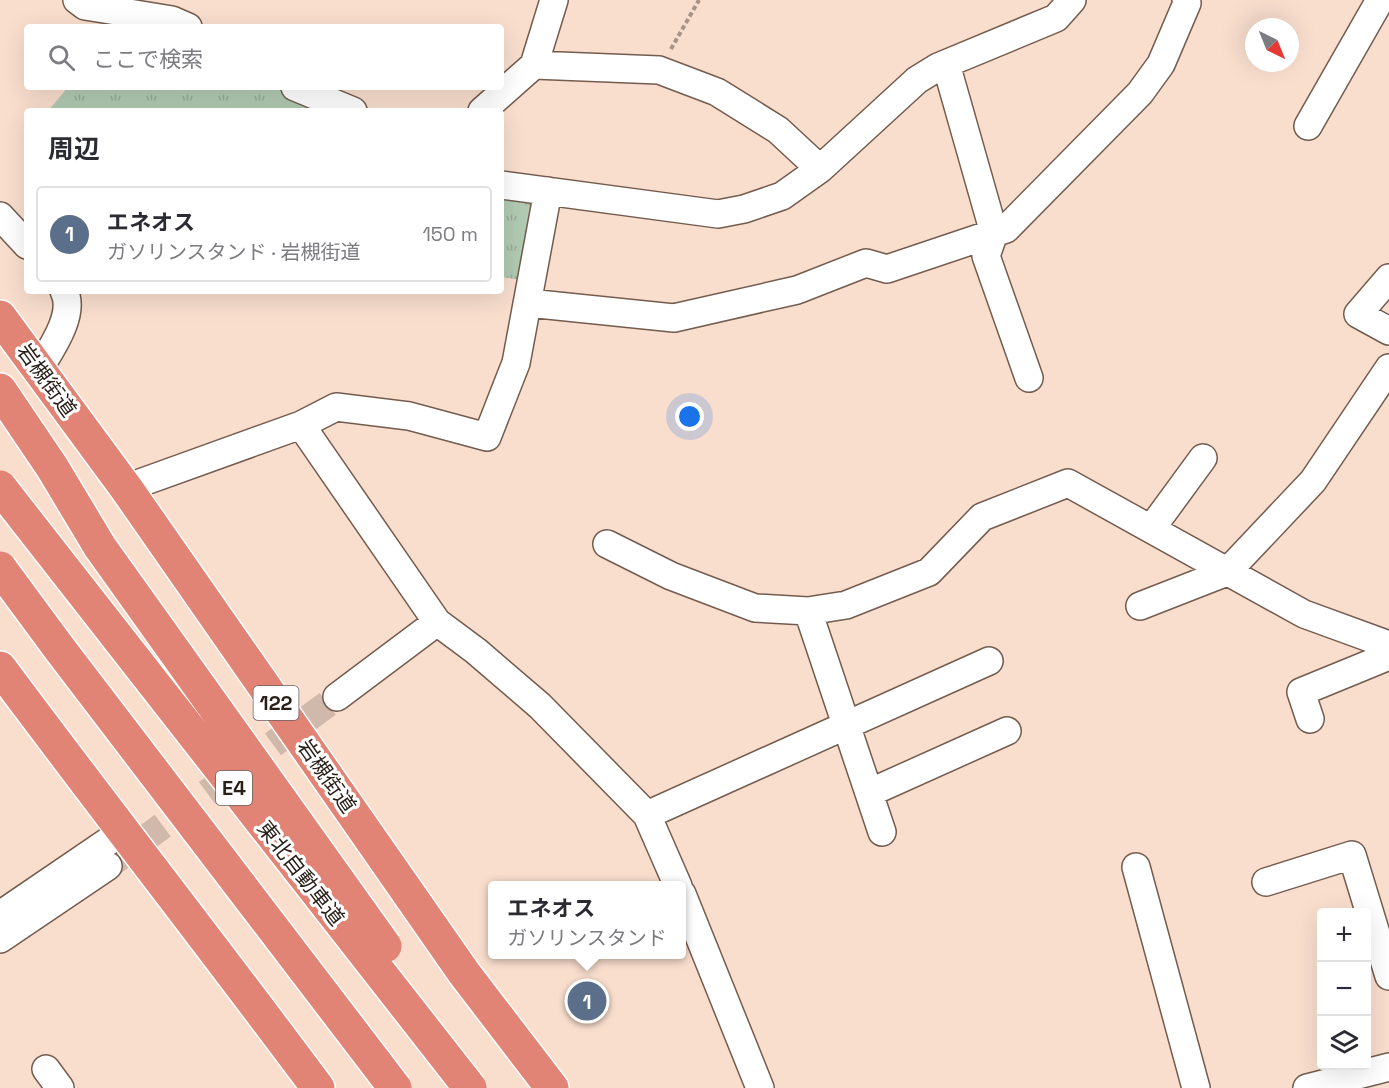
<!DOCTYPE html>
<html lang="ja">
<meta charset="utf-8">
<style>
:root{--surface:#fff;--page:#f2f2f3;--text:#2b2b33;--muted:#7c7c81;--line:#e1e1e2;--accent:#8233a3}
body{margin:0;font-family:"Space Grotesk","Noto Sans JP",sans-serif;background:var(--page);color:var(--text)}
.controls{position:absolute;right:18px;bottom:18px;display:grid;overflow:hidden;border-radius:6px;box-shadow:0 6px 24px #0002}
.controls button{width:54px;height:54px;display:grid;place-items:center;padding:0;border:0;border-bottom:2px solid var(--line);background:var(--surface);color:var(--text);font:30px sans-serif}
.compass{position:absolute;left:1245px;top:18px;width:54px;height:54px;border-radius:50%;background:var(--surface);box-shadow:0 6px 24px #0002;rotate:137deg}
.you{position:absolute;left:690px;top:417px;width:21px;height:21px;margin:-15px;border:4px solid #fff;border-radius:50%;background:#1a73e8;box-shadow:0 0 0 9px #1a73e833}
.badge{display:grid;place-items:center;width:39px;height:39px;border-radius:50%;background:var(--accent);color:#fff;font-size:20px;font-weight:700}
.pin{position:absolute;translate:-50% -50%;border:3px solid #fff;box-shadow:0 2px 6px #0006}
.popup{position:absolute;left:488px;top:881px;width:198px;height:78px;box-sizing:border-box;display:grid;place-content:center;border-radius:6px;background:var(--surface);filter:drop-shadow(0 2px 4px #0005);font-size:20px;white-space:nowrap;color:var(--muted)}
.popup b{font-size:22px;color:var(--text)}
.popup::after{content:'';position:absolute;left:50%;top:100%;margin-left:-12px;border:12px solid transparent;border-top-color:var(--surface)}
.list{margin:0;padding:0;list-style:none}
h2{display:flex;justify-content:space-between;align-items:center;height:78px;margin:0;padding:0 24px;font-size:26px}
h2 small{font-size:20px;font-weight:400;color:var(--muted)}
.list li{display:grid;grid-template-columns:39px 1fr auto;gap:18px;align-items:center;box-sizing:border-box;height:96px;margin:0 12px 12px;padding:0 12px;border:2px solid var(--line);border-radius:6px}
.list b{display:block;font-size:22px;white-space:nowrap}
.list p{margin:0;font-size:20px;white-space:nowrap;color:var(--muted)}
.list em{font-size:20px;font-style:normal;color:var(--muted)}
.icon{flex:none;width:33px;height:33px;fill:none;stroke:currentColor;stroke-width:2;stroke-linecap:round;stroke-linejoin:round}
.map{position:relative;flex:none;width:1389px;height:1088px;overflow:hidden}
.search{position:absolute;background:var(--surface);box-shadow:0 6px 24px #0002;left:24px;top:24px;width:480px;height:66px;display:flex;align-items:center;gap:15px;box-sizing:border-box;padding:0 21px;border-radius:6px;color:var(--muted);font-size:22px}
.panel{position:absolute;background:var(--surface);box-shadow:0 6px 24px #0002;left:24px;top:108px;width:480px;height:186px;border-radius:6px}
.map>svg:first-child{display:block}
</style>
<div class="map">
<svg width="1389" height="1088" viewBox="0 0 1389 1088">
<defs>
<pattern id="grass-tufts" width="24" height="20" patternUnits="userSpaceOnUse" patternTransform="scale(1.5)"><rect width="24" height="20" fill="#b1cab2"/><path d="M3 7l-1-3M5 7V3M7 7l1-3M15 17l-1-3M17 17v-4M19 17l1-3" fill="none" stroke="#98ad98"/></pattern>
</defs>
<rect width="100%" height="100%" fill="#f9dece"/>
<path fill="url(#grass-tufts)" d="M68 87H277L328 111H48Z
M501 196 528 200 536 210 522 280 501 277Z"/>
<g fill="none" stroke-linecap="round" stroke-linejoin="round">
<path stroke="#d0b8aa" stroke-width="27" stroke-dasharray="27 14" stroke-linecap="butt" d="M108 866 337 697"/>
<defs>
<path id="minor" d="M77 0 85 6 172 20 188 27
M946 64 994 233 986 256 1029 378
M534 65 659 70 717 92 778 130 820 169
M295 87 353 111
M482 111 534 65 554 0
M1308 126 1380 0
M501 185 718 214 744 209 782 196 820 169 917 80 938 67 1056 18 1072 0
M0 216 27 245
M1389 278 1358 314 1389 331
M528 303 674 318 797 290 866 263 887 269 1006 229 1140 93 1161 64 1187 3 1186 0
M39 369C51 349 76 314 64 291
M301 425 336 407 409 416 487 437 516 363 548 191
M126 488 301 425 437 622
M1151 529 1203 458
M607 544 671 576 755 608 808 611 846 605 929 572 982 517 1068 483 1304 614 1389 645
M1140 606 1227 572 1313 481 1389 368
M808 611 882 832
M337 697 437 622 476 651 540 706 647 815 678 886
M1310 719 1301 692 1389 656
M869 793 1007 731
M647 815 989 661
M1136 867 1196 1088
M1266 882 1352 855 1389 976
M682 894 760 1088
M0 915 122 832
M0 939 108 866
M46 1069 60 1088
M1307 1088 1389 1067"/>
<path id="highway" d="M0 317 126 488 464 973 552 1088
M0 390 52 467 100 547
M0 668C105 809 213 947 318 1088"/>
</defs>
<use href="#minor" stroke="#735c4e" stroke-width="30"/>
<use href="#highway" stroke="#fff" stroke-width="36"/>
<path stroke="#a89387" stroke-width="4" stroke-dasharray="4.5 3" stroke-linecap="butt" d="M671 49 699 0"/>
<use href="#minor" stroke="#fff" stroke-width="27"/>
<use href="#highway" stroke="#e18375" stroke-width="33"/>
<defs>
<path id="highway-bridge" d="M0 487 470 1088
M100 547 385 946
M0 568 59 648 395 1088"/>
</defs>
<use href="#highway-bridge" stroke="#fff" stroke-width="36" stroke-linecap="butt"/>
<use href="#highway-bridge" stroke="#e18375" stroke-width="33"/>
</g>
<g text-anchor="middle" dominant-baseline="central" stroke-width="6" stroke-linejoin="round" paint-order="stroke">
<g fill="#fff" stroke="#6a635f" stroke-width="1.5">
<rect x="253.5" y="686" width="45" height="34" rx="4.5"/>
<rect x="216" y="771" width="36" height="34" rx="4.5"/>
</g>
<g font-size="20" font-weight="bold" fill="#2a201a">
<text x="276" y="703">122</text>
<text x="234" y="788">E4</text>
</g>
<g font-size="21" fill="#2a201a" stroke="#fff">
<text transform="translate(47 380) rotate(54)">岩槻街道</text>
<text transform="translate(327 776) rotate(55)">岩槻街道</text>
<text transform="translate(301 873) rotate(52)">東北自動車道</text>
</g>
</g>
</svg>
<div class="controls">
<button>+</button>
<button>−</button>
<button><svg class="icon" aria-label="layers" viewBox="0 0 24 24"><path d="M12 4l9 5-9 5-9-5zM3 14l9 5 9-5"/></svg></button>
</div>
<svg class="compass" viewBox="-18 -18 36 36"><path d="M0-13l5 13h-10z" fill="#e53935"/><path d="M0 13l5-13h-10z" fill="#7c7c81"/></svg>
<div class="you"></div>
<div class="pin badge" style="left:587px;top:1001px;background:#5c6f8a">1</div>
<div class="popup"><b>エネオス</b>ガソリンスタンド</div>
<div class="search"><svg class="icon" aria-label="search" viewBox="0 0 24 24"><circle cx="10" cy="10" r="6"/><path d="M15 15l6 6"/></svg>ここで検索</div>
<section class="panel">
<h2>周辺<small></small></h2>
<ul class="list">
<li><span class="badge" style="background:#5c6f8a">1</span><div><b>エネオス</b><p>ガソリンスタンド · 岩槻街道</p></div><em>150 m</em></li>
</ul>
</section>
</div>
